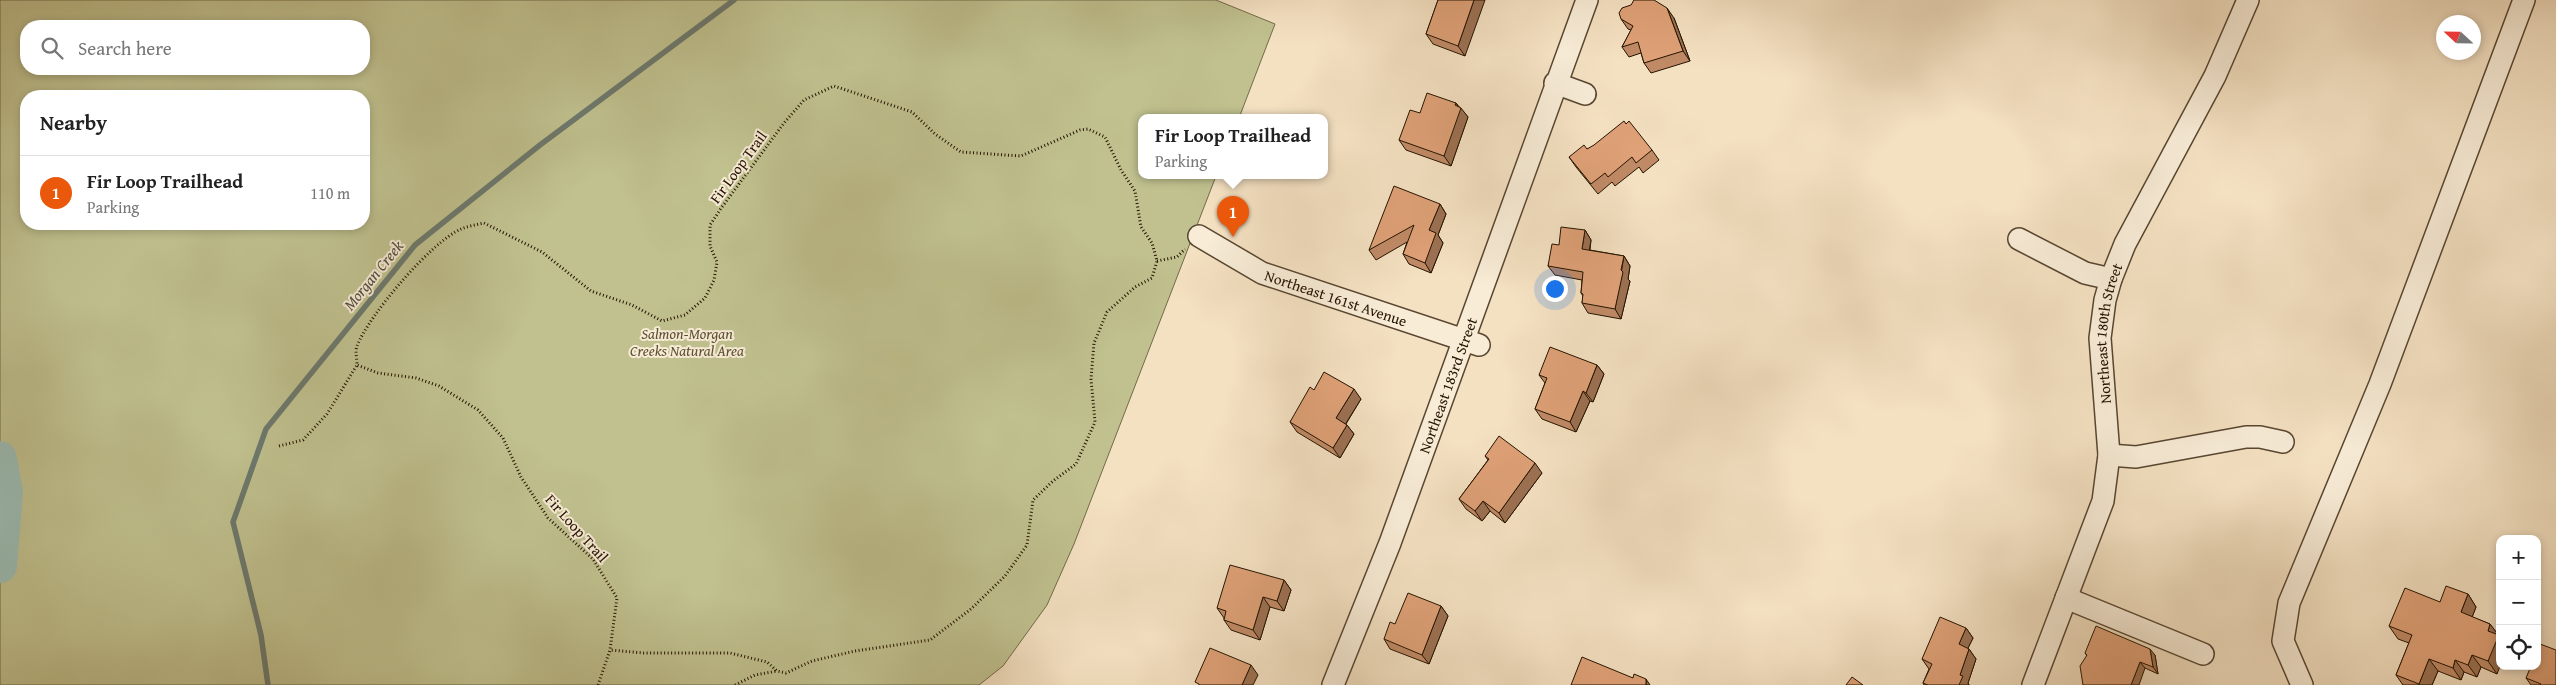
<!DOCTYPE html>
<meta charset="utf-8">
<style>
:root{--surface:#fff;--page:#f6f6f6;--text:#222;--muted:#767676;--line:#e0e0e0;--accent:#ea580c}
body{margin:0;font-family:"Gentium Book Plus",serif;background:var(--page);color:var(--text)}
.controls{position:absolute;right:15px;bottom:15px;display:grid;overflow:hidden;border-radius:10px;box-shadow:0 2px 8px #0003}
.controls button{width:45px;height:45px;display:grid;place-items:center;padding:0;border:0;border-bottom:1px solid var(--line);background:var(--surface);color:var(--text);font:25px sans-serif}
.compass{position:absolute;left:2436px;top:15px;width:45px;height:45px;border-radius:50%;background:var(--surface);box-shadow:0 2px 8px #0003;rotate:292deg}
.you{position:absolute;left:1554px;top:288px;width:18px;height:18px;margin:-12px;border:4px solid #fff;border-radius:50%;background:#1a73e8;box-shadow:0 0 0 8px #1a73e833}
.badge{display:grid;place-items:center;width:32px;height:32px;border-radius:50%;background:var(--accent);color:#fff;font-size:16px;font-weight:700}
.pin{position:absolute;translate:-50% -41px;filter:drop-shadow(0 1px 2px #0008)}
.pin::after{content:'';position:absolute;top:26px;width:18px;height:15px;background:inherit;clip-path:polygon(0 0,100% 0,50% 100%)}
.popup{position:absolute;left:1138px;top:114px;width:190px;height:65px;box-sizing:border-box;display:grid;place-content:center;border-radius:10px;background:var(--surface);filter:drop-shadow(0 1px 4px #0005);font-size:16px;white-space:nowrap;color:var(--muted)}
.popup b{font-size:19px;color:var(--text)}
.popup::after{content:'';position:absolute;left:50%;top:100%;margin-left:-10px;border:10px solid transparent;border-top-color:var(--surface)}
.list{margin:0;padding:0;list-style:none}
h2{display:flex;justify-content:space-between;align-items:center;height:65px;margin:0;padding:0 20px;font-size:21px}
h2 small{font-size:16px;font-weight:400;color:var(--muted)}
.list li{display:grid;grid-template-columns:32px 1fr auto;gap:15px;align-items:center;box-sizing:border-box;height:75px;padding:0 20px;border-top:1px solid var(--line)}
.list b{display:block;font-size:19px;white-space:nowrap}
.list p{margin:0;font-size:16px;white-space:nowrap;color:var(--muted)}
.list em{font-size:16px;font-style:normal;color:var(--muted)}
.icon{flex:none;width:28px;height:28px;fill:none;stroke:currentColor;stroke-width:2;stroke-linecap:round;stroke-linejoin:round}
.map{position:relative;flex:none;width:2556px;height:685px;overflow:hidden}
.search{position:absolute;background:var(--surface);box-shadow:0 2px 8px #0003;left:20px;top:20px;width:350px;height:55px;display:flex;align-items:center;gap:12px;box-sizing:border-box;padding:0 18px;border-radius:20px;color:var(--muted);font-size:19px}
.panel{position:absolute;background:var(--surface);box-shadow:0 2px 8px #0003;left:20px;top:90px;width:350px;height:140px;border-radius:20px}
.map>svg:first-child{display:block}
</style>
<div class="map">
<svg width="2556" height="685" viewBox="0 0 2556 685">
<rect width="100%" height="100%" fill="#f4e1c2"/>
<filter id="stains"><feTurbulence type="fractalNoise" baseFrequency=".004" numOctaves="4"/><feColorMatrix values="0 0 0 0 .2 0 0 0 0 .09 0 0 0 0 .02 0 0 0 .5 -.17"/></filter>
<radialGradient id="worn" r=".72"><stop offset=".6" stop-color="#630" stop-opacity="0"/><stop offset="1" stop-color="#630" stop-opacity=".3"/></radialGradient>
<path fill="#c0c18f" stroke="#726a48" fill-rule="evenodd" d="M0 0H1216L1275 24 1239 118H1142V176H1216L1074 544 1047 605 1003 666 979 685H0ZM26 26H364V69H26ZM26 96H364V224H26Z"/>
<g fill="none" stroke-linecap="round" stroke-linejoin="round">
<path stroke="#6c796d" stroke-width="5.5" d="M268 685 261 635 233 522 266 429 415 245 540 145 734 0"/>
<path stroke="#9cbdb5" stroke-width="34" d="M0 458 6 493 0 566"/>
<defs>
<g id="minor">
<path d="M1555 83 1585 94"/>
<path id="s1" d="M1199 236 1262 273 1479 345"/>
<path d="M2019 239 2085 273 2111 279"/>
<path d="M2109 455 2136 457 2246 437H2260L2283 442"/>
<path d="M2066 598 2203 654"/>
<path id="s2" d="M1333 685 1390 543 1587 0"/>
<path id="s3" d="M2033 685 2103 501 2109 455 2100 338 2105 300 2111 279 2125 244 2215 76 2248 0"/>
<path d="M2302 685 2283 641 2289 603 2380 384 2524 0"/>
</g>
</defs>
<use href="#minor" stroke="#584630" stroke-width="24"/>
<path stroke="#241300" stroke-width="3" stroke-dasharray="1 2.5" stroke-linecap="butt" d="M1157 261 1177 257 1185 249
M279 446 303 440 327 414 357 365
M598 685 610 650 617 598 593 559 548 518 521 477 503 438 478 410 439 386 416 378 378 373 357 365C357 360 355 351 357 346 369 315 431 242 461 229 468 226 476 225 484 223L542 252 591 291 632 305 662 321 685 315 705 298 714 280 717 262 710 246V225L722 207 784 123 804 100 834 86 912 112 935 134 961 152 1021 156 1080 130 1088 129 1105 137 1121 170 1135 191 1141 227 1152 243 1157 261 1152 278 1135 287 1107 312 1094 343 1091 379 1095 422 1076 464 1053 481 1033 500 1027 545 1005 576 971 609 930 640 855 651 812 661 786 673 777 671 767 662 730 653H644L610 650
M735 685 755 675 777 671"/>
<use href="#minor" stroke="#f8ecd7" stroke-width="21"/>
</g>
<path fill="#c08a66" stroke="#241300" d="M1438 0 1465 56 1433 44 1426 34Z
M1674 18 1690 61 1651 73 1644 63 1641 53 1629 57 1622 47 1631 30 1628 29 1621 19Z
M1456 103 1468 117 1451 166 1406 150 1399 140 1420 113Z
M1587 149 1652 150 1659 160 1643 173 1639 167 1615 186 1612 182 1598 194 1576 167 1569 157Z
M1440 204 1446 214 1438 235 1443 243 1431 273 1409 264 1403 254 1407 242 1376 260 1369 250Z
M1585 230 1591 240 1590 250 1624 256 1630 266 1628 279 1630 281 1621 319 1588 313 1582 303 1583 296 1581 293 1582 280 1555 275 1548 266 1559 245Z
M1597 365 1604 374 1593 402 1590 401 1576 432 1542 419 1535 409 1545 383 1539 375Z
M1314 390 1361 399 1346 424 1354 434 1340 458 1297 432 1290 422Z
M1485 456 1542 473 1505 523 1490 511 1482 521 1466 509 1459 499 1488 460Z
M1284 580 1291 590 1284 611 1270 607 1260 640 1231 630 1224 620V618L1217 608Z
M2468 594 2476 607 2472 617 2490 624 2498 635 2497 674 2481 667 2477 677 2464 672 2461 680 2438 671 2432 685H2403L2396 675 2409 643 2398 639 2389 626 2440 602Z
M1441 606 1448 616 1429 664 1390 649 1384 639 1395 624Z
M1966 628 1973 638 1968 648 1969 649 1976 659 1968 683 1969 685H1924L1923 683 1929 669 1922 659Z
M2085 653 2155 655 2158 674 2145 668 2087 656Z
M2526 678 2556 685H2531Z"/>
<path fill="#9c7153" stroke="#241300" d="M1474 0H1485L1465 56 1458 46Z
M1667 8 1674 18 1690 61 1683 51Z
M1456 103 1460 110 1461 108 1468 117 1451 166 1444 156Z
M1440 204 1446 214 1438 235 1443 243 1431 273 1425 263 1429 230Z
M1585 230 1591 240 1588 258 1582 249Z
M1624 256 1630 266 1628 279 1630 281 1621 319 1615 309Z
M1597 365 1604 374 1593 402 1586 393Z
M1354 389 1361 399 1343 428 1336 418Z
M1583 391 1590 401 1576 432 1570 422Z
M1347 425 1354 434 1340 458 1333 448Z
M1535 463 1542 473 1505 523 1499 513Z
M1483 501 1490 511 1482 521 1475 511Z
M1284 580 1291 590 1284 611 1277 601Z
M2468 594 2476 607 2469 625 2461 612Z
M1263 597 1270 607 1260 640 1253 630Z
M1441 606 1448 616 1429 664 1422 655Z
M2490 624 2500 637V666L2497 674 2488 661V631Z
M1966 628 1973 638 1965 654 1959 644Z
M1969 649 1976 659 1968 683 1969 685H1959L1960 675Z
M2150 649 2155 655 2158 674 2153 667Z
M2472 655 2481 667 2477 677 2468 665Z
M2429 659 2438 671 2432 685H2419V684Z
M2455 660 2464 672 2461 680 2453 668Z
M2140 662 2145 668 2139 685H2131Z
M1251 665 1258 675 1253 685H1242Z
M1646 679 1650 685H1646Z"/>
<path fill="#dfa177" stroke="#241300" d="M1438 0H1474L1458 46 1426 34Z
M1634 0H1654L1667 8 1683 51 1644 63 1638 42 1622 47 1633 26 1621 19 1619 13 1622 8 1631 5Z
M1427 93 1456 103 1455 105 1461 108 1444 156 1399 140 1410 110 1420 113Z
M1624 121 1626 124 1629 121 1652 150 1636 163 1632 157 1608 177 1605 173 1591 184 1569 157 1584 145 1587 149 1594 145Z
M1394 186 1440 204 1429 230 1436 233 1425 263 1403 254 1414 225 1369 250Z
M1561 227 1585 230 1582 249 1624 256 1621 270 1623 272 1615 309 1582 303 1583 294 1581 293 1583 272 1548 266 1552 244 1559 245Z
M1550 347 1597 365 1586 393 1583 391 1570 422 1535 409 1547 378 1539 375Z
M1324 372 1354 389 1336 418 1347 425 1333 448 1290 422 1310 387 1314 390Z
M1499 436 1535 463 1499 513 1483 501 1475 511 1459 499 1489 459 1485 456Z
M1230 565 1284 580 1277 601 1263 597 1253 630 1224 620 1226 611 1217 608Z
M2446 586 2468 594 2461 612 2490 624 2488 631 2499 635 2488 661 2472 655 2468 665 2455 660 2453 668 2429 659 2419 684 2396 675 2412 635 2389 626 2405 588 2440 602Z
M1408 593 1441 606 1422 655 1384 639 1390 622 1395 624Z
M1940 617 1966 628 1959 644 1969 649 1960 675 1963 676 1959 685H1928L1923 683 1932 664 1922 659Z
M2096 626 2150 649 2153 667 2140 662 2131 685H2083L2080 666 2087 655 2085 653Z
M2540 644 2556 650V685H2540L2541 684 2526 678 2531 666H2537V650Z
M1210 648 1251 665 1242 685H1199V684L1195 682Z
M1582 657 1633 678 1634 674 1646 679V685H1571Z
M1852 677 1863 685H1846Z"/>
<g text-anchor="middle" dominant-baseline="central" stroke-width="4" stroke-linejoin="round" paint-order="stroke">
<g font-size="15" fill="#241300" stroke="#f8ecd7">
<text transform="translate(738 167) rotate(-54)">Fir Loop Trail</text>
<text stroke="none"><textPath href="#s1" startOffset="151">Northeast 161st Avenue</textPath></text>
<text stroke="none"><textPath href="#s3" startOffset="366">Northeast 180th Street</textPath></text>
<text stroke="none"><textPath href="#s2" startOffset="321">Northeast 183rd Street</textPath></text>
<text transform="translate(577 528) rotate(48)">Fir Loop Trail</text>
</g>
<g font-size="15" font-style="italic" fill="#5b5032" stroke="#f8ecd7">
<text x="687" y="333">Salmon-Morgan<tspan x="687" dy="17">Creeks Natural Area</tspan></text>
</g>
<g font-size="16" font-style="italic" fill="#4e4e3f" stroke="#f8ecd7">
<text transform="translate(373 275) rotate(-51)">Morgan Creek</text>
</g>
</g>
<rect width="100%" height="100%" filter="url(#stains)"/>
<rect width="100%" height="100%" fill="url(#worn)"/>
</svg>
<div class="controls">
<button>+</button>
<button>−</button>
<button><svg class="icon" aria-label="locate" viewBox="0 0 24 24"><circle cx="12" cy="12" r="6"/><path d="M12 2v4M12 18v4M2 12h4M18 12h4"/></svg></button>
</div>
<svg class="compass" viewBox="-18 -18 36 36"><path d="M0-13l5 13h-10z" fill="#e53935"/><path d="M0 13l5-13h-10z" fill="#767676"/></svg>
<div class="you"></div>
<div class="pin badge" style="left:1233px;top:237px">1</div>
<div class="popup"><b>Fir Loop Trailhead</b>Parking</div>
<div class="search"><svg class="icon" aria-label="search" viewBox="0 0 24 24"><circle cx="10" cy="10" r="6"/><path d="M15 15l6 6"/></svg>Search here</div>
<section class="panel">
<h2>Nearby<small></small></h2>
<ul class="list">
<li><span class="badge">1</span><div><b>Fir Loop Trailhead</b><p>Parking</p></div><em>110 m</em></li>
</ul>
</section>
</div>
